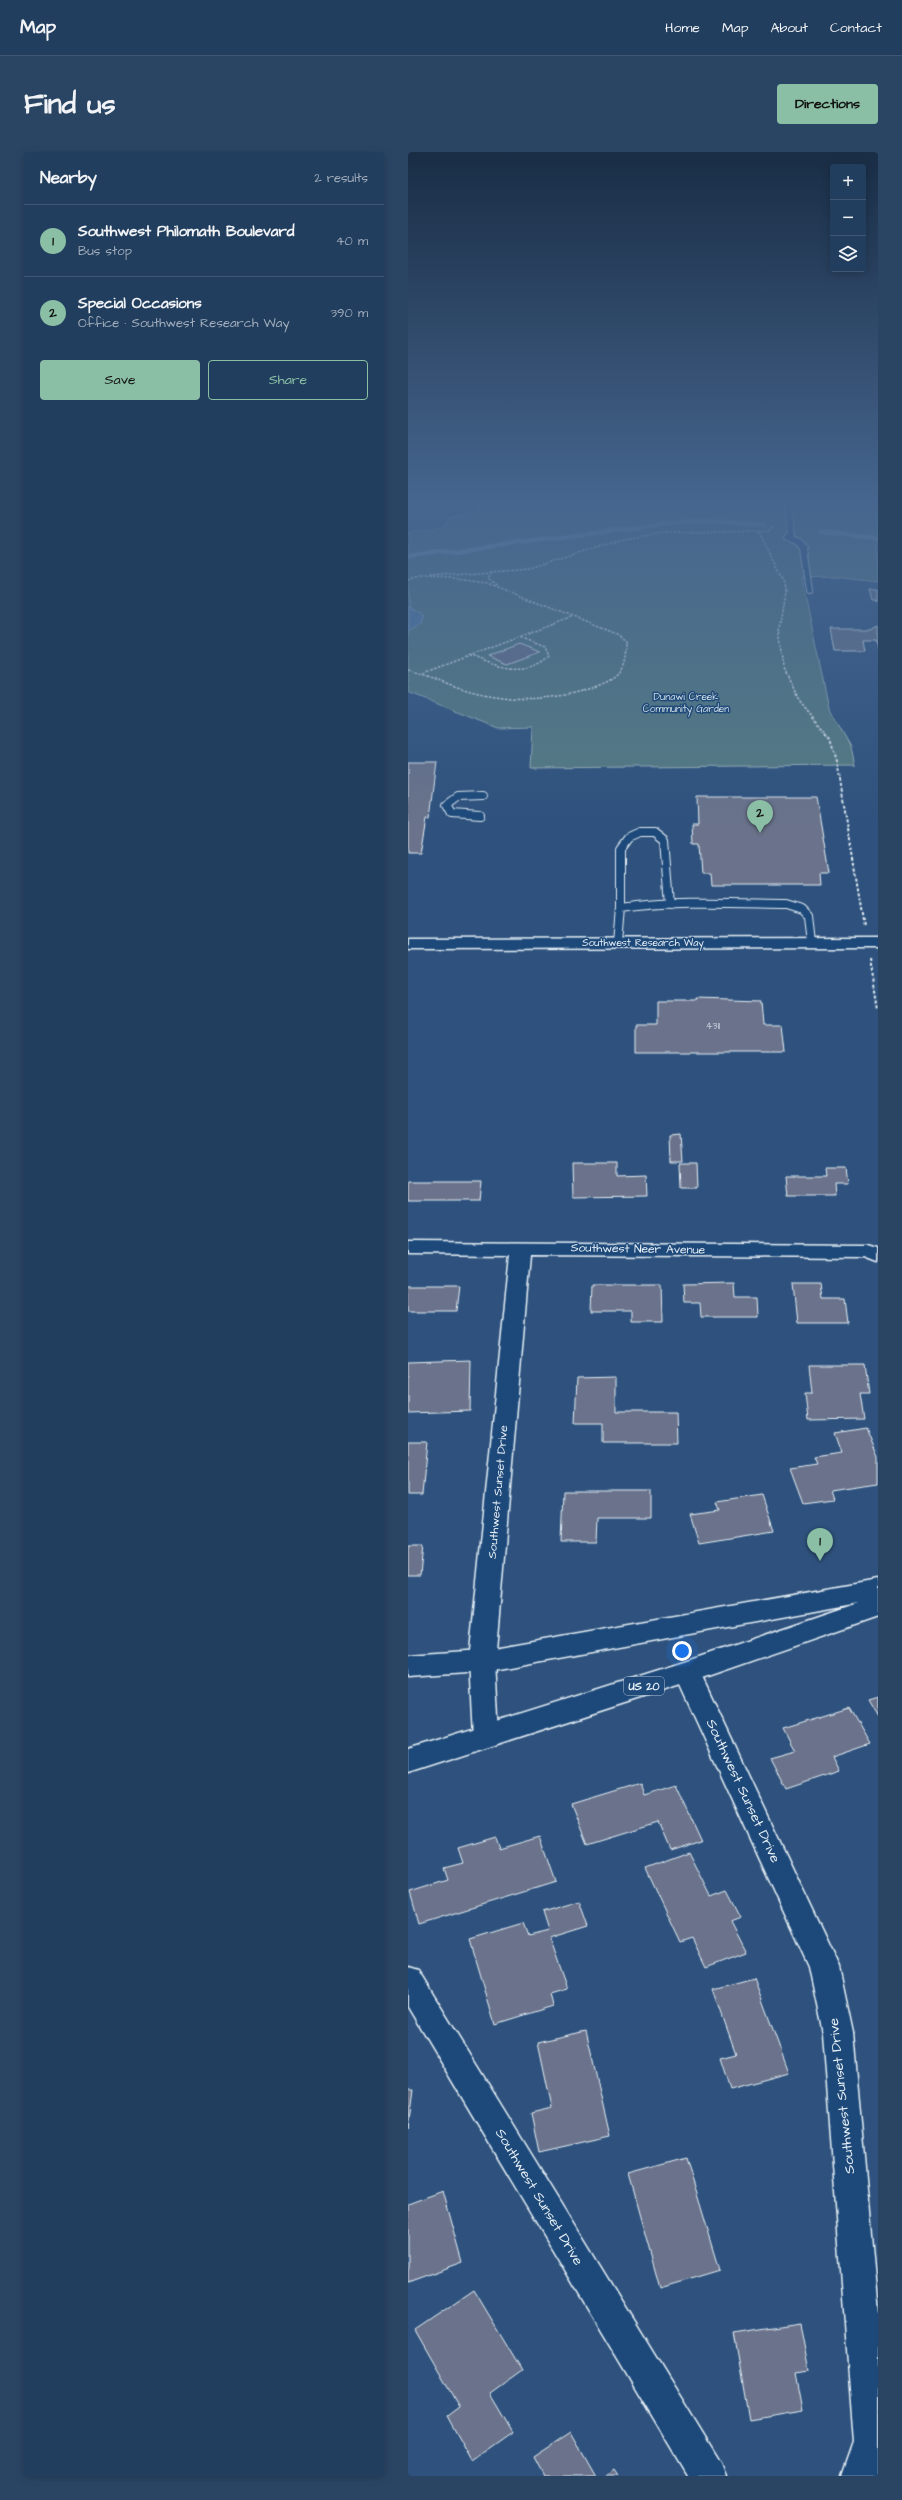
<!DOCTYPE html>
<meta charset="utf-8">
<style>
:root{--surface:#223e5e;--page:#2a4564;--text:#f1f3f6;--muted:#a2aebc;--line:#3f5773;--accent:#8abfa5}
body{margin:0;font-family:"Architects Daughter",sans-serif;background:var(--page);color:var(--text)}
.controls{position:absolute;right:12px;top:12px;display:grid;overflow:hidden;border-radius:4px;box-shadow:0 2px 10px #0003}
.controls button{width:36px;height:36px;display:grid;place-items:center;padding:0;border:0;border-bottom:1px solid var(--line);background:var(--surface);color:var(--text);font:20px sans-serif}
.you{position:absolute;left:274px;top:1499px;width:14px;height:14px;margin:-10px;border:3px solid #fff;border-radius:50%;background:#1a73e8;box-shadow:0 0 0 6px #1a73e833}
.badge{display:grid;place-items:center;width:26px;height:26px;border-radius:50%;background:var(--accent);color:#111;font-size:13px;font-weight:700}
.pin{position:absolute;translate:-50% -33px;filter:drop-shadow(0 1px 2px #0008)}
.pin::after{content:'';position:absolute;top:21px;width:14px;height:12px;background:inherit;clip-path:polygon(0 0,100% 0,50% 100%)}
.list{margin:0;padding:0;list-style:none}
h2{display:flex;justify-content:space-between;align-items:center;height:52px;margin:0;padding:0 16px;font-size:17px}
h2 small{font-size:13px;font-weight:400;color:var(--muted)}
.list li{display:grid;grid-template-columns:26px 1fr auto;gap:12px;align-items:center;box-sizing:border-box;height:72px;padding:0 16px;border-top:1px solid var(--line)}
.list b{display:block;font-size:15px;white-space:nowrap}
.list p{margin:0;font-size:13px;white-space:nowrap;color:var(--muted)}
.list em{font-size:13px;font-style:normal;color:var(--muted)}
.actions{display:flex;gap:8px;padding:12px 16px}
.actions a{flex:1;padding:9px 0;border:1px solid var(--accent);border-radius:4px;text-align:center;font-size:14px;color:var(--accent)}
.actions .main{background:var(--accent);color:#111}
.icon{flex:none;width:22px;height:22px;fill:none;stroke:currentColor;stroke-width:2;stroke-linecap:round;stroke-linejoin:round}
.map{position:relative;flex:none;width:470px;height:2324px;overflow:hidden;border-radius:4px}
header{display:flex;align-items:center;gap:24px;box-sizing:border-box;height:56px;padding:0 20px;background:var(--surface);border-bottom:1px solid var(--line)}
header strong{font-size:19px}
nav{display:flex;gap:22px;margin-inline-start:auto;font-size:14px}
.intro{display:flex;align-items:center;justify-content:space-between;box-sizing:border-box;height:96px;padding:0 24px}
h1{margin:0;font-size:28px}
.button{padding:10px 18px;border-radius:4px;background:var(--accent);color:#111;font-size:14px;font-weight:700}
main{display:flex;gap:24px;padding:0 24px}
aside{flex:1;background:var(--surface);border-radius:4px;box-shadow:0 2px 10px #0003}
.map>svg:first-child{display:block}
</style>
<header>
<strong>Map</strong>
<nav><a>Home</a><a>Map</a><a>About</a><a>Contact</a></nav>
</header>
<div class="intro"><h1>Find us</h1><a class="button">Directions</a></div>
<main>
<aside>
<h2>Nearby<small>2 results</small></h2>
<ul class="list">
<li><span class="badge">1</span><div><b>Southwest Philomath Boulevard</b><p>Bus stop</p></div><em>40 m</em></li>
<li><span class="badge">2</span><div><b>Special Occasions</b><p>Office · Southwest Research Way</p></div><em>390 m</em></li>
</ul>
<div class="actions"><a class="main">Save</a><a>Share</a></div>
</aside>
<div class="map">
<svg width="470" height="2324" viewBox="0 0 470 2324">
<rect width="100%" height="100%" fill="#2e527d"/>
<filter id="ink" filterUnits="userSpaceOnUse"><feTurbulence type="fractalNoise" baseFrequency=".025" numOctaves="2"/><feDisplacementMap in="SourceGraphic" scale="8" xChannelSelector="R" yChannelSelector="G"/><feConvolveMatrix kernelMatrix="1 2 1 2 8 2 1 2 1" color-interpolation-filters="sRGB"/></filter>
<g filter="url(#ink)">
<path fill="#577c82" stroke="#a0b6bd" d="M92 349H131L148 353 204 349H470V429L427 424 393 425 421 556 443 595 447 613 123 616 125 575 90 576 0 540V381L34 375 38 372 41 365 72 359 62 351Z"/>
<path fill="#517ba6" stroke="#8daac7" d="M0 455 11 461 14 466 12 472 0 479Z"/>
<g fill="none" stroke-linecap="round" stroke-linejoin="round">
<path stroke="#8daac7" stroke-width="4.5" d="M413 380 470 386
M0 405 258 372 303 369 357 373"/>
</g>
<path fill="#6a738b" stroke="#e8f1f8" d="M462 437H470V450L469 448H465Z
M470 473V498L468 488H455L457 499H427L423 477H462Z
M111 492 132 500 99 512 79 504Z
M0 610H29L22 665H19L13 701H0Z
M289 645H408L421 721H411L412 733H303L302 721H293L291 692H285L284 672H290Z
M289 847 353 849 355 873H375L378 900H228V873H248V849H289Z
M273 982 275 1009H263L262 983Z
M164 1011H209V1024L238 1023 239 1044 165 1045Z
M272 1011H288L289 1036H273Z
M417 1016H438L440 1032H426L427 1044H380L378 1024H418Z
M0 1029H73L71 1049H0Z
M326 1131 327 1145H349L350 1165H293L292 1151H276L275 1132Z
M385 1132H413L415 1147H437L440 1171H389Z
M184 1133H254L255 1170H223V1159H183Z
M0 1134H51L48 1159H0Z
M63 1208 62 1259 0 1261V1210Z
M401 1213H457L461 1242H452L456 1267 400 1268 397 1241H404Z
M208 1225V1260H268L269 1291H195V1271H167L169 1226Z
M458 1276 470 1305V1331L422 1338 425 1347 395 1351 382 1316 409 1312 406 1305 434 1301 427 1281Z
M0 1290H19L14 1343H0Z
M155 1339H243V1366H189L188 1390H153Z
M354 1343 366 1379 291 1391 282 1362 312 1358 309 1350Z
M0 1394H15L12 1423H0Z
M470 1545V1565L460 1548Z
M441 1556 462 1592 424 1605 431 1619 378 1637 362 1606 387 1599 375 1576Z
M232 1631 236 1643 268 1633 293 1688 262 1698 250 1670 179 1692 163 1652Z
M132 1684 148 1730 11 1772 2 1740 40 1728 36 1716 55 1711 50 1696 87 1685 91 1696Z
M281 1700 303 1744 319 1738 333 1765 322 1769 338 1800 298 1815 284 1786 272 1790 237 1716Z
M171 1749 180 1774 141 1786 159 1837 142 1842 145 1854 87 1872 62 1787 115 1771 120 1784 140 1779 134 1760Z
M346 1826 381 1921 322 1937 312 1906 328 1902 305 1837Z
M178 1879 202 1984 131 2000 123 1961 144 1956 130 1890Z
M0 1938H5L0 1976Z
M278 2006 312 2118 252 2136 220 2022Z
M35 2039 55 2111 0 2131V2052Z
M66 2138 114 2218 82 2241 105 2280 64 2309 39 2264 51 2255 7 2178Z
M392 2171 401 2219 388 2221 395 2258 341 2267 326 2181Z
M163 2280 188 2324H135L125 2305Z
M206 2318 210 2324H198Z"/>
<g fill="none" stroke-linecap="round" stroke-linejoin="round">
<defs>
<path id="lane-far1" d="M380 349 385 383 381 386
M381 386 391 389 396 396 402 438"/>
<path id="lane" d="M72 664 44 662 39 653 50 645 75 644
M213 756V696L221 685 232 680H247L257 688 262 752
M210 791 213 756C268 748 323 751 378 752L394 757 401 764 404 791"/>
<path id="street" d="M0 1090 460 1093 470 1096V1110L457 1105 122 1103 87 1509 91 1584 87 1592 78 1595 69 1592 65 1584 61 1509 102 1103 0 1102Z
M279 1510 288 1513 292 1520 431 1815 445 1881 470 2161V2324H434L446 2290 415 1881 401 1815 266 1520 270 1513Z
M0 1815 10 1818 313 2311 318 2324H280L0 1855Z"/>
<path id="secondary" d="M470 786V796L0 797V787Z"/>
<path id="highway" d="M470 1428V1465L288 1528 0 1621V1597L276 1510 451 1451 74 1520 0 1525V1503L74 1498Z"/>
</defs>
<use href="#lane-far1" stroke="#e8f1f8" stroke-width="8"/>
<use href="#lane" stroke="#e8f1f8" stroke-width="10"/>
<use href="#street" stroke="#e8f1f8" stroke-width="3"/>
<use href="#secondary" stroke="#e8f1f8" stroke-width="3"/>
<use href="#highway" stroke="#e8f1f8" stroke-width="3"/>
<path stroke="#e8f1f8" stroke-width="1.5" stroke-dasharray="2.5 1.5" stroke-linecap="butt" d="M362 349 363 354
M351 379 376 430 377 440 371 477 376 516 391 548 418 581
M84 420 80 426 90 434
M22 425 120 417 216 387 255 381 351 379 362 378 367 373
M0 429 13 426
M60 503C86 514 118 526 141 504L137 495 111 485
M0 518C17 522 32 529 49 535 92 549 136 551 180 537 210 527 218 522 218 489L209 482 79 431 51 427 13 426
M15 521 165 465"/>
<path stroke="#e8f1f8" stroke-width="2" stroke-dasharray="3 2" stroke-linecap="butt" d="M417 580 422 586 429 609 456 774
M462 808 470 857"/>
<use href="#lane-far1" stroke="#1f4a7a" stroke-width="6"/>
<use href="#lane" stroke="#1f4a7a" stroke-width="8"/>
<use href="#street" fill="#1f4a7a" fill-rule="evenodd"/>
<use href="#secondary" fill="#1f4a7a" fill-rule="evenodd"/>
<use href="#highway" fill="#1f4a7a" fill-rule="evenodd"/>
</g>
</g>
<linearGradient id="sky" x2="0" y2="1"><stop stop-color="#192d45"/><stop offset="0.52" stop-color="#46668f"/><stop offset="1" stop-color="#46668f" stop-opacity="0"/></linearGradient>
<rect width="470" height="674" fill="url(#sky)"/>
<g text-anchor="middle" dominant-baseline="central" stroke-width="3" stroke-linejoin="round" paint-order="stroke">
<g font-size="10" fill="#d2dfe6" stroke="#1f4a7a">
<text x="278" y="545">Dunawi Creek<tspan x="278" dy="12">Community Garden</tspan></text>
</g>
<g font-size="10" fill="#e8f1f8" stroke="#1f4a7a">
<text x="235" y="791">Southwest Research Way</text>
</g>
<g font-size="10" fill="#c8d2dd">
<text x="305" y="874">4311</text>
</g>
<rect fill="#1f4a7a" stroke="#acbfd2" stroke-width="1" x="216" y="1525" width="40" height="18" rx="3"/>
<g font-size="11" font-weight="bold" fill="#e8f1f8">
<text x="236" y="1534">US 20</text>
</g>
<g font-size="12" fill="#e8f1f8" stroke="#1f4a7a">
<text transform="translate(230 1097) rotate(1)">Southwest Neer Avenue</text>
<text transform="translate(90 1340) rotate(-85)">Southwest Sunset Drive</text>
</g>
<g font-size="14" fill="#e8f1f8" stroke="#1f4a7a">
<text transform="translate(335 1639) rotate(65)">Southwest Sunset Drive</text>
<text transform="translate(434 1944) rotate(-96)">Southwest Sunset Drive</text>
<text transform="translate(131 2045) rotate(59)">Southwest Sunset Drive</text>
</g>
</g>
</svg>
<div class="controls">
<button>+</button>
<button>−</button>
<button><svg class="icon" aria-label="layers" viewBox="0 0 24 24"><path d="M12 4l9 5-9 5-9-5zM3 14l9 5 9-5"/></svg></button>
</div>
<div class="you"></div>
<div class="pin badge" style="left:412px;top:1409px">1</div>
<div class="pin badge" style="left:352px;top:681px">2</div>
</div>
</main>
